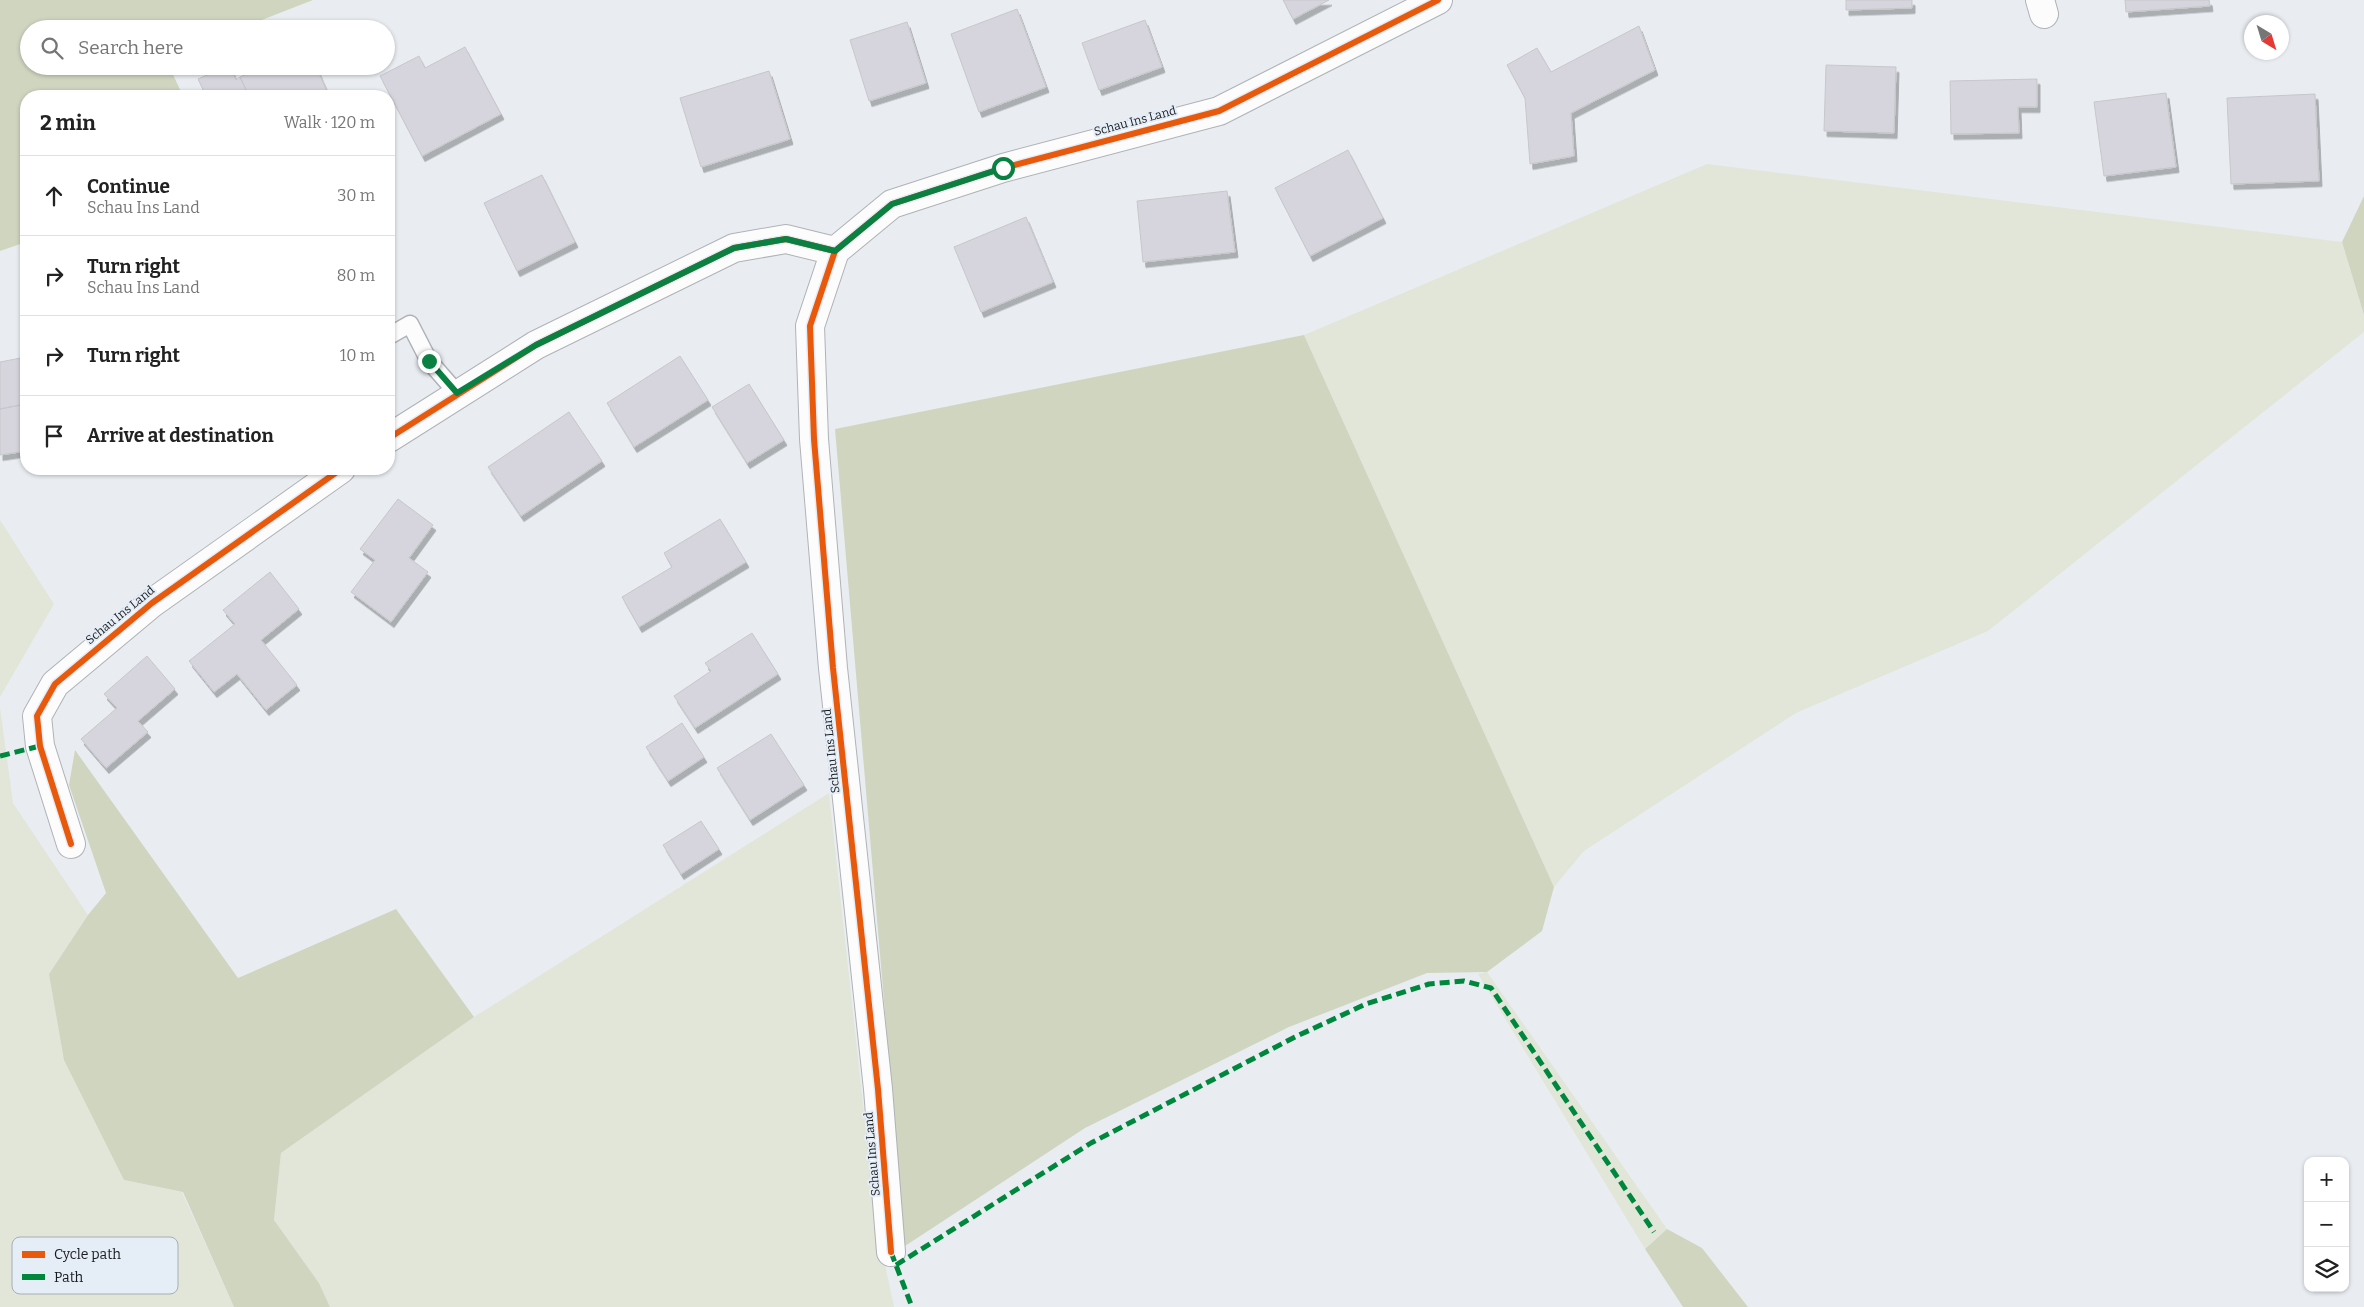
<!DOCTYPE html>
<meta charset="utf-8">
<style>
:root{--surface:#fff;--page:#f6f6f6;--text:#222;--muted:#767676;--line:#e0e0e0}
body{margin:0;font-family:Bitter,serif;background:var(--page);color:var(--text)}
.controls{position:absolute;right:15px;bottom:15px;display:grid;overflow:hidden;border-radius:10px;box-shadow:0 1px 4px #0004}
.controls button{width:45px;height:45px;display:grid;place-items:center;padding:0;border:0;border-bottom:1px solid var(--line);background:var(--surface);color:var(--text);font:25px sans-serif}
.compass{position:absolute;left:2244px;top:15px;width:45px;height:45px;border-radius:50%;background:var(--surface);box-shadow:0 1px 4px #0004;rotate:142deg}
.stop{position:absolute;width:15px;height:15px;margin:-11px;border:4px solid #0b8043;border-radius:50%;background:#fff}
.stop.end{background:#0b8043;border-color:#fff;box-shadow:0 1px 5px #0008}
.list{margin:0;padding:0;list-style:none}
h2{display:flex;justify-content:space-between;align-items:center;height:65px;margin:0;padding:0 20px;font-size:21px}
h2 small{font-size:16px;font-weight:400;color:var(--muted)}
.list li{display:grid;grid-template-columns:32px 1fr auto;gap:15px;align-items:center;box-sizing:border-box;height:80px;padding:0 20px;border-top:1px solid var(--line)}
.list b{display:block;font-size:19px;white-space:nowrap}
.list p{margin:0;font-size:16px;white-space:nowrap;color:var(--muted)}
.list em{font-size:16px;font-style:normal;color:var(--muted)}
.icon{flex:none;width:28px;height:28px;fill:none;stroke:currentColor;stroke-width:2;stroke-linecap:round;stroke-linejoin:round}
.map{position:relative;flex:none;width:2364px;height:1307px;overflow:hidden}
.search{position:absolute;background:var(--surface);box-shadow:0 1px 4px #0004;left:20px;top:20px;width:375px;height:55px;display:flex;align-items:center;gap:12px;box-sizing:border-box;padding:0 18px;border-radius:28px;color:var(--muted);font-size:19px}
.panel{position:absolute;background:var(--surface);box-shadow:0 1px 4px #0004;left:20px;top:90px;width:375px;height:385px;border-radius:20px}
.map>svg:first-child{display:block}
</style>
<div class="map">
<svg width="2364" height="1307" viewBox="0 0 2364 1307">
<defs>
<filter id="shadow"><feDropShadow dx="3" dy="5.5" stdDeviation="0" flood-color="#0004"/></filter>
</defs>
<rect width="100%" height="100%" fill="#e9edf2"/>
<path fill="#e2e6d9" d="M1707 164 2342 242 2364 315V332L1988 631 1796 713 1584 851 1554 887 1304 335Z
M0 520 54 604 0 697Z
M0 707 13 803 88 915 49 974 124 1180 182 1192 234 1307H0Z
M829 793 876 1222 894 1307H330L319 1283 274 1220 281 1153 474 1017Z
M1487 972 1667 1229 1645 1249 1478 974Z"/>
<path fill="#d0d5c0" d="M0 0H313L239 29H29V66H169L183 96H26V242L0 251Z
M2364 196V315L2342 242Z
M1304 335 1554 887 1542 931 1487 972 1427 973 1289 1027 1085 1128 905 1246 835 429Z
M75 750 238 978 396 909 474 1017 281 1153 274 1220 319 1283 330 1307H234L183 1192 124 1180 64 1060 49 974 88 915 106 893 69 785Z
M1667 1229 1702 1248 1748 1307H1683L1645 1249Z"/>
<path fill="#d6d4dc" stroke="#c6c7cc" filter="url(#shadow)" d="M1283 0H1329L1293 19Z
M1846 0H1912V8L1846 10Z
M2125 0H2209L2210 6 2126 12Z
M1017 9 1046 87 979 112 951 34Z
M1145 20 1162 67 1099 90 1082 43Z
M907 22 926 83 869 101 850 40Z
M1639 26 1655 70 1571 113 1574 156 1530 164 1525 98 1507 65 1537 48 1551 72Z
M465 47 501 114 422 156 380 76 419 56 425 68Z
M1826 65 1896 67 1894 133 1824 131Z
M227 66H230L236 80 240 77 249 96H206L198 79Z
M266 66H316L329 96H249L240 77Z
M769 71 790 139 701 167 680 98Z
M2037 79V107H2018L2019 133 1951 134 1950 81Z
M2166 93 2176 167 2104 176 2094 102Z
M2315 94 2319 181 2231 184 2227 98Z
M1348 150 1383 218 1310 256 1275 188Z
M542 175 575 242 517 271 484 203Z
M1227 191 1235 252 1143 262 1137 201Z
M1026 217 1053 282 981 312 954 247Z
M680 356 708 400 634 447 607 403Z
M26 357V404L0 409V362Z
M749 384 784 440 747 463 712 407Z
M26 404V451L0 455V409Z
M569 412 602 461 521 516 488 467Z
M398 499 433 525 409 558 428 572 391 622 351 592 375 560 360 549Z
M720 519 746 562 639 627 622 597 672 567 664 553Z
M270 572 299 609 261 640 297 685 266 710 237 674 214 692 189 661 235 624 223 610Z
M752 633 778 674 695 728 674 696 711 671 705 663Z
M147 656 175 689 138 721 148 732 106 768 81 739 117 708 104 694Z
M682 723 704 757 668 781 646 747Z
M771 734 804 785 750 820 717 768Z
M701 821 719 849 681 874 663 845Z"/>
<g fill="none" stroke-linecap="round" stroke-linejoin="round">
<defs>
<path id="service" d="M389 336 410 324 429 361 457 393"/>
<path id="minor" d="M2040 0 2044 14
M835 251 810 326 814 439 833 668 878 1089 891 1252
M389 438 536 345 734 248 786 239 835 251 892 204 1003 168 1219 111 1438 0
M71 844 40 746 37 716 55 684 152 603 341 469"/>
</defs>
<use href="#service" stroke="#afb2b6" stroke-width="19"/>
<use href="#minor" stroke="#afb2b6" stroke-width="30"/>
<use href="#service" stroke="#fcfcfd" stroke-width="16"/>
<use href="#minor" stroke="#fcfcfd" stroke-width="28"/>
<path stroke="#00873e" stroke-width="5" stroke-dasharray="10 5" stroke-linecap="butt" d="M0 756 40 746
M891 1252 912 1307
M896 1265 1091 1143 1295 1037 1366 1004 1429 984 1464 981 1491 988 1654 1232"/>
<defs>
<path id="cycleway" d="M835 251 810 326 814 439 833 668 878 1089 891 1252
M389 438 536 345 734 248 786 239 835 251 892 204 1003 168 1219 111 1438 0
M71 844 40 746 37 716 55 684 152 603 341 469"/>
</defs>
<use href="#cycleway" stroke="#e5edf6" stroke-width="9"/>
<use href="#cycleway" stroke="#e8590c" stroke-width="6"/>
</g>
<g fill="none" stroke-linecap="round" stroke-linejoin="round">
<path stroke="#0b8043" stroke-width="6" d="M429 361 457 393 536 345 734 248 786 239 835 251 892 204 1003 168"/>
</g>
<g text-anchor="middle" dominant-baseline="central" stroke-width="4" stroke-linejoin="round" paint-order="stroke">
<g font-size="12" fill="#181b1e" stroke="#e5edf6">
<text transform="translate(1135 121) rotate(-15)">Schau Ins Land</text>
<text transform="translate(120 615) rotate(-39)">Schau Ins Land</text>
<text transform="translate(831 751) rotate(-96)">Schau Ins Land</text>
<text transform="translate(872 1154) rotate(-95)">Schau Ins Land</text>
</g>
</g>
<rect x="12" y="1237" width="166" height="57" rx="8" fill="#e5edf6" stroke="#a8aeb5" stroke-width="1"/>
<rect x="22" y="1251" width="23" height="7" fill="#e8590c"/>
<rect x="22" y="1274" width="23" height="6" fill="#00873e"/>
<g font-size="14" fill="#181b1e">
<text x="54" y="1259">Cycle path</text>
<text x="54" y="1282">Path</text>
</g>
</svg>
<div class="controls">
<button>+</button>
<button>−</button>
<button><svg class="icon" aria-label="layers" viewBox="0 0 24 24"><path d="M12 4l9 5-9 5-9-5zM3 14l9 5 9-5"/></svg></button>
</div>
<svg class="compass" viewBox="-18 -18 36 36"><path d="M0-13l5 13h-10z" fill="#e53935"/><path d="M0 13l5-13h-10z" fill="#767676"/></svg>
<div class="stop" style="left:1003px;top:168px"></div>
<div class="stop end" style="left:429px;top:361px"></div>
<div class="search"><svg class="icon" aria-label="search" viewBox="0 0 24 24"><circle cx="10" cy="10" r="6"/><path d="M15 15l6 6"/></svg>Search here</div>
<section class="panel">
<h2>2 min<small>Walk · 120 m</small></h2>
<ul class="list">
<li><svg class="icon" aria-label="ahead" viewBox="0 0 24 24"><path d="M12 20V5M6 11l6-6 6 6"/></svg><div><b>Continue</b><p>Schau Ins Land</p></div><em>30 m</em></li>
<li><svg class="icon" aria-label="right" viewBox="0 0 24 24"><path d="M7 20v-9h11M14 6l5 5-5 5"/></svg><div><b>Turn right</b><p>Schau Ins Land</p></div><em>80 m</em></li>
<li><svg class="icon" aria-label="right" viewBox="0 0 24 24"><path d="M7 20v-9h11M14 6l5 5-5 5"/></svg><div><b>Turn right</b></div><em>10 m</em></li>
<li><svg class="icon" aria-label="arrive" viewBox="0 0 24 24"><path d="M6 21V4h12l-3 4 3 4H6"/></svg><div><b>Arrive at destination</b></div></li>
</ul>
</section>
</div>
